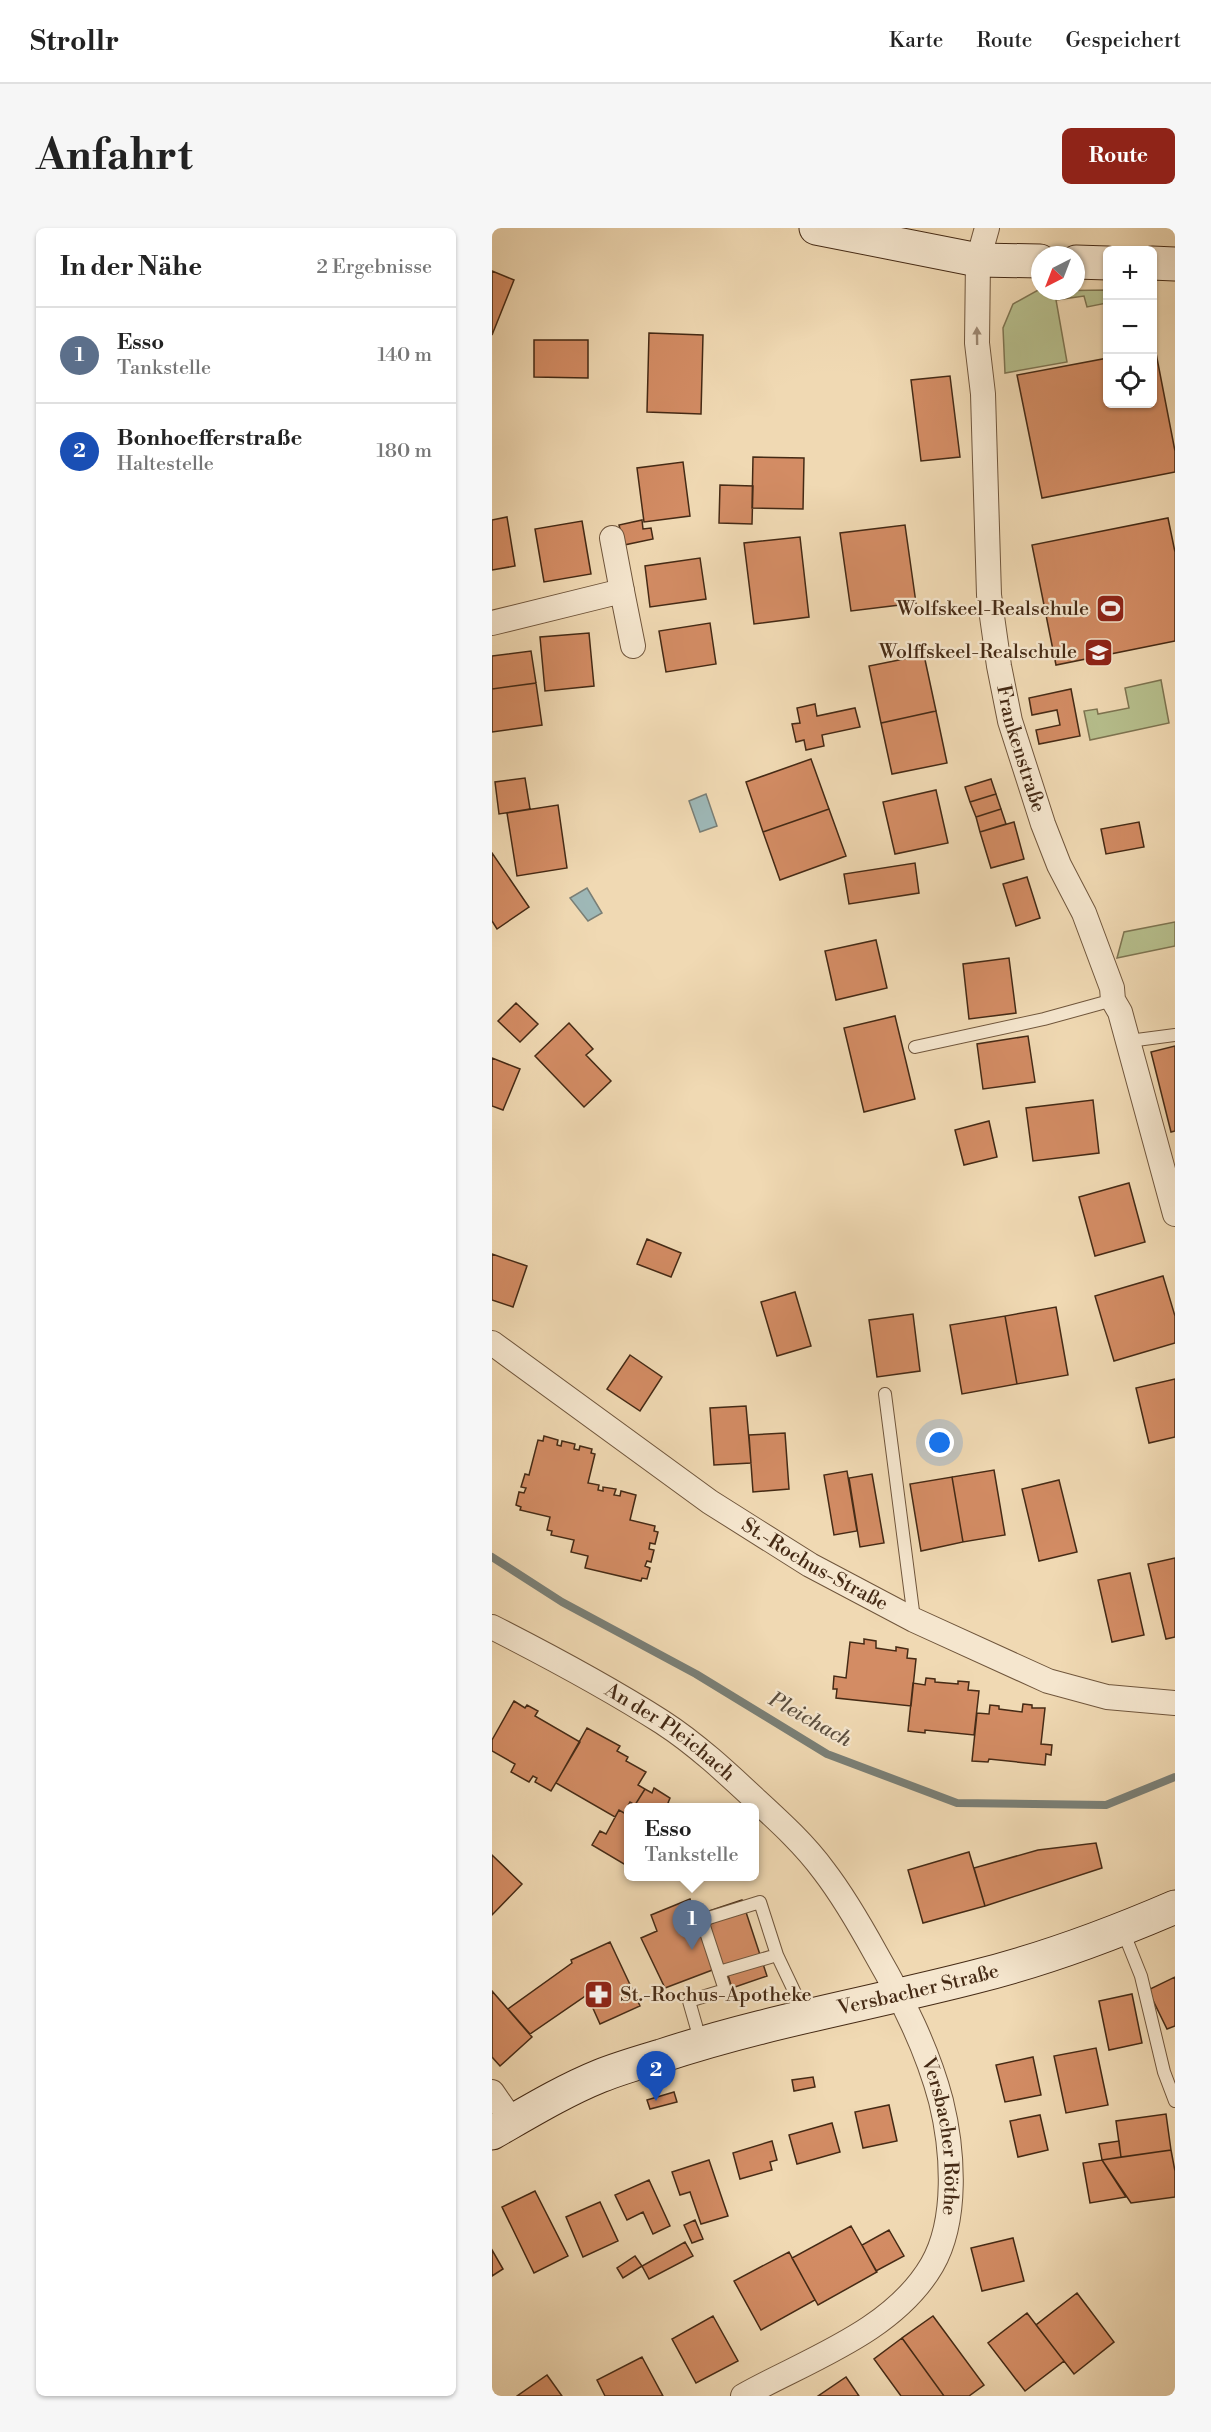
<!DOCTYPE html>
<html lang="de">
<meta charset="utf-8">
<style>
:root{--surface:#fff;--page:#f6f6f6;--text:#222;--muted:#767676;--line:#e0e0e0;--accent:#8f2418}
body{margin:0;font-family:"Libre Bodoni",serif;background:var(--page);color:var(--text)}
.controls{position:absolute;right:18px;top:18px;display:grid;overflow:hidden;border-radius:9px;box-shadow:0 2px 4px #0004}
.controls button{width:54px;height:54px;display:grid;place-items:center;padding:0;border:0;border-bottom:2px solid var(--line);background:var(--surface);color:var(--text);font:30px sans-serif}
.compass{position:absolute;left:539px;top:18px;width:54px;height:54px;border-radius:50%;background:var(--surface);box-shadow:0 2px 4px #0004;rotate:222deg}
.you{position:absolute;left:448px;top:1215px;width:21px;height:21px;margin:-15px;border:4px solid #fff;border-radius:50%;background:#1a73e8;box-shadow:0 0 0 9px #1a73e833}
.badge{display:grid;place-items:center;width:39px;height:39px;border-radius:50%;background:var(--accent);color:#fff;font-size:20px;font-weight:700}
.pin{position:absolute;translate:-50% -50px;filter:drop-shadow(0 2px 3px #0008)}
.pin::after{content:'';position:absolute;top:32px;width:21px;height:18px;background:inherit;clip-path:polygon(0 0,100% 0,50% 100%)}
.popup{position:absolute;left:132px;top:1575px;width:135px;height:78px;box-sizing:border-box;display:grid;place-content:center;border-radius:9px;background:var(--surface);filter:drop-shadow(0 2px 4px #0005);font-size:20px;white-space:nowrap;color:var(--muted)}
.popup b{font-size:22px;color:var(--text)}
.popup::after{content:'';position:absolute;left:50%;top:100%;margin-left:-12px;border:12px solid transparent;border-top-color:var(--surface)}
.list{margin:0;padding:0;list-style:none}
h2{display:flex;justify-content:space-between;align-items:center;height:78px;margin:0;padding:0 24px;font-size:26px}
h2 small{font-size:20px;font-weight:400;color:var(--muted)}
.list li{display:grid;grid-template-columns:39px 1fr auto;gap:18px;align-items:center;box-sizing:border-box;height:96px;padding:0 24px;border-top:2px solid var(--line)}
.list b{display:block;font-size:22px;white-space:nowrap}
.list p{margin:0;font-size:20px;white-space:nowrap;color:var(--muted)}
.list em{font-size:20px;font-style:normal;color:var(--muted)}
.icon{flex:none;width:33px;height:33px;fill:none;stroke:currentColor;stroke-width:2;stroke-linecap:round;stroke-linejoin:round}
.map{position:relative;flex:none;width:683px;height:2168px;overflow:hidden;border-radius:9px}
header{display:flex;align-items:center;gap:36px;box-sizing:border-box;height:84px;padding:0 30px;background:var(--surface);border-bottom:2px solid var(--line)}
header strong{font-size:28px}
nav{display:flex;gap:33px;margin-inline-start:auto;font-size:21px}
.intro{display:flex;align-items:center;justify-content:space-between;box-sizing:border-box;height:144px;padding:0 36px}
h1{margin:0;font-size:42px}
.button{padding:15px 27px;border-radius:9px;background:var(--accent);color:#fff;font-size:21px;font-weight:700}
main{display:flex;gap:36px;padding:0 36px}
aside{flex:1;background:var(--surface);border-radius:9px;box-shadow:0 2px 4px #0004}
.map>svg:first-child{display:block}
</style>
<header>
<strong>Strollr</strong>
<nav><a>Karte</a><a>Route</a><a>Gespeichert</a></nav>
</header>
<div class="intro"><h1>Anfahrt</h1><a class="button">Route</a></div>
<main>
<aside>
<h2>In der Nähe<small>2 Ergebnisse</small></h2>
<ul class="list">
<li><span class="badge" style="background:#5c6f8a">1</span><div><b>Esso</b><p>Tankstelle</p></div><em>140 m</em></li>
<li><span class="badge" style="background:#1a4fb4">2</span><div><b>Bonhoefferstraße</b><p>Haltestelle</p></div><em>180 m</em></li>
</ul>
</aside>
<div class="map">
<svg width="683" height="2168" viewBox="0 0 683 2168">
<rect width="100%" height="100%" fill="#f0d9b3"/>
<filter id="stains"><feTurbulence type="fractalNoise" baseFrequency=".00333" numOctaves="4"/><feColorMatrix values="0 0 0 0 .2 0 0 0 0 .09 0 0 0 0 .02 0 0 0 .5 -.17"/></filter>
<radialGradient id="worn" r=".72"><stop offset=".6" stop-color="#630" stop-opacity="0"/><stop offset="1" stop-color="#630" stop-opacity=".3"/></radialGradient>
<path fill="#b7c08e" stroke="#7e7552" stroke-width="1.5" d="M548 61V63L615 62V75L595 79 592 68 564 72 575 134 513 145 511 100 521 76Z
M669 452 677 495 598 512 592 483 605 481 606 486 637 480 633 460Z
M683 694V718L625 730 632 704Z"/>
<path fill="#9eb8b7" stroke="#7a7f76" stroke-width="1.5" d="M214 566 225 598 208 604 197 573Z
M95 660 110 685 96 693 78 670Z"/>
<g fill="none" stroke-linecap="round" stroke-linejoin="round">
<path stroke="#7a7f76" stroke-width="8" d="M0 1329 70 1374 204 1446 335 1526 465 1575 614 1577 683 1549"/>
</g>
<path fill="#d38c64" stroke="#452a15" stroke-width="1.5" d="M0 43 22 52 0 107Z
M157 105 211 107 209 186 155 184Z
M42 112H96V150L42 149Z
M663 120 683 223V244L550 270 525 147 616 130V176H660V121Z
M458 148 468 229 429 233 419 152Z
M261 229 312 230 311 281 260 280Z
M191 234 198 288 152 294 145 240Z
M228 257 261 258 260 296 227 295Z
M15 289 23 338 0 342V292Z
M676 290 683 324V413L564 437 540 317Z
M150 292 151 301 159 300 161 311 132 317 127 297Z
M90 293 99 346 52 354 43 301Z
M413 297 424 375 359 383 348 305Z
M308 309 317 389 262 396 252 315Z
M208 330 214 371 158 379 153 338Z
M218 395 224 436 174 444 167 403Z
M97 405 102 458 53 463 48 409Z
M39 423 44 455 0 461V428Z
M432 427 444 483 389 495 377 438Z
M44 455 50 497 0 504V461Z
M579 461 588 508 547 516 544 502 568 497 565 482 540 487 537 470Z
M323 476 325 488 363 480 368 499 330 507 332 518 314 522 312 512 304 514 300 496 308 495 305 480Z
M444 483 455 535 400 546 389 495Z
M319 531 337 581 271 604 254 554Z
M33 550 38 581 7 586 3 554Z
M499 551 504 566 478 574 473 559Z
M444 562 456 615 403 626 391 574Z
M504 566 509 581 484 589 478 574Z
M66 577 75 640 25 648 15 585Z
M337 581 354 628 288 652 271 604Z
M509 581 514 596 488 604 484 589Z
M522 594 532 631 499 640 488 604Z
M647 594 652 619 614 626 609 601Z
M0 625 37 679 5 701 0 693Z
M423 635 427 665 357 676 352 646Z
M535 649 548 690 524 698 511 656Z
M384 712 395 760 344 772 333 723Z
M517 730 524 785 477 791 471 736Z
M24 775 46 796 28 814 6 793Z
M403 788 423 871 372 884 352 800Z
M77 795 101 821 94 827 119 853 92 879 43 828Z
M536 808 543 854 491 861 485 816Z
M683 818V903L679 904 659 824Z
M0 830 28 841 11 882 0 878Z
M601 872 607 925 541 933 534 880Z
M497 893 505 929 472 937 463 902Z
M637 955 653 1014 603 1028 587 969Z
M155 1011 189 1025 179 1049 145 1036Z
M0 1026 35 1038 21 1079 0 1072Z
M671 1048 683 1088V1115L622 1133 603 1068Z
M303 1064 319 1118 285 1128 269 1074Z
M564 1079 576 1147 525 1156 513 1088Z
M421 1086 428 1143 385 1149 377 1092Z
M513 1088 525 1156 470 1166 458 1097Z
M138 1127 170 1149 148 1183 115 1161Z
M683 1151V1209L657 1215 644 1160Z
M254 1178 259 1235 222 1237 218 1180Z
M293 1205 297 1261 261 1264 257 1207Z
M52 1208 66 1212 65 1217 69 1218 70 1213 83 1216 82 1221 87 1222 88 1218 100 1221 99 1225 103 1226 96 1255 107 1257 106 1262 111 1263V1259L124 1261 122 1267 128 1268 129 1263 144 1267 138 1292 163 1298 162 1303 166 1304 163 1316 158 1315 157 1321 162 1322 159 1334 155 1333 153 1338 158 1340 155 1351 150 1350 149 1353 93 1340 96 1328 79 1324 82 1312 59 1307 60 1303 55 1302 58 1289 28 1282 29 1279 24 1277 27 1264 32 1265 34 1260 29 1259 33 1246 37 1247 46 1212 51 1213Z
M502 1242 513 1307 471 1314 460 1249Z
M355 1243 365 1303 342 1307 332 1247Z
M380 1246 392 1315 368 1319 357 1250Z
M460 1249 471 1314 429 1323 418 1256Z
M567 1252 585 1324 547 1333 530 1261Z
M683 1330V1409L674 1411 656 1336Z
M638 1345 652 1407 620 1414 606 1352Z
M372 1411 384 1413V1420L404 1423V1419L416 1421 415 1430 424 1431 419 1478 344 1470 345 1461H341L342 1448 354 1450 358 1414 372 1416Z
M434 1450 443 1451V1454L466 1456V1453L477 1454 476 1462 487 1463 482 1507 433 1502V1505L416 1503 421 1455 433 1457Z
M22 1473 33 1480 35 1477 46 1483 43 1488 88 1514 59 1563 43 1554 45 1550 41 1548 37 1554 19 1544 23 1536 0 1523V1512Z
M531 1476 540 1477V1480H553L549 1516 560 1517 559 1527 554 1526 553 1537 497 1531 496 1534 480 1533 485 1485 497 1486 498 1477 507 1478V1481L530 1484Z
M95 1500 128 1518 125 1523 136 1529 134 1533 154 1544 146 1557 153 1561 143 1577 138 1574 132 1585 127 1582 123 1589 64 1555Z
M162 1560 178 1570 176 1575 184 1580H137V1639L100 1617 108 1603 114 1606 127 1582 132 1585 138 1574 143 1577 153 1561 160 1565Z
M604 1615 610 1640 493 1678 482 1640 546 1622Z
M477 1624 493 1678 431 1695 416 1642Z
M0 1627 30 1656 0 1687Z
M198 1671 223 1741 173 1760 149 1710 165 1703 159 1687Z
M250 1672 275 1748 240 1760 233 1738 223 1741 209 1699 221 1695 217 1683Z
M118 1714 148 1778 108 1796 95 1767 38 1806 16 1781 80 1735 79 1732Z
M683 1749V1798L675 1801 656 1762Z
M0 1763 40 1809 8 1838 0 1829Z
M640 1766 650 1815 617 1822 607 1773Z
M604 1820 616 1877 574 1885 562 1828Z
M541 1829 549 1867 513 1874 504 1837Z
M321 1849 323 1859 302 1863 300 1852Z
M182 1864 185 1874 158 1881 155 1872Z
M397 1877 405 1913 371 1920 363 1884Z
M674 1886 679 1922 629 1929 624 1893Z
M548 1887 556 1922 526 1929 518 1893Z
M340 1895 348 1924 305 1936 297 1907Z
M280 1913 285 1932 278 1934 280 1942 248 1951 241 1925Z
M627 1913 629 1929 610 1932 607 1916Z
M679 1922 683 1943V1969L639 1975 610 1932Z
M217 1932 236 1988 209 1996 198 1964 188 1967 180 1944Z
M610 1932 634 1969 598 1975 591 1935Z
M157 1952 178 1998 161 2006 151 1984 135 1992 123 1967Z
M43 1963 76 2028 42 2045 10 1979Z
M108 1974 126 2013 91 2029 74 1989Z
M203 1992 211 2011 200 2015 192 1997Z
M359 1998 385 2044 326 2077 300 2030Z
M397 2002 412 2028 384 2043 370 2017Z
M521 2010 532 2053 490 2063 479 2020Z
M193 2014 201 2028 157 2051 150 2038Z
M0 2022 11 2041 0 2048Z
M297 2024 323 2072 269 2102 242 2053Z
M143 2028 150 2038 131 2050 125 2040Z
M585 2065 622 2114 582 2146 544 2097Z
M535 2085 572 2133 533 2163 496 2115Z
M221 2088 246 2133 204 2155 180 2111Z
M441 2088 492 2157 477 2168H452L410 2110Z
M410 2110 452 2168H409L382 2131Z
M150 2129 171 2168H113L105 2152Z
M55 2147 70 2168H25Z
M354 2149 367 2168H326Z"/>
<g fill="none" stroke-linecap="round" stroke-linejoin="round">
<defs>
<path id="lane" d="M637 813 683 807
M423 819 552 791 621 772
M393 1166 422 1391
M631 1703 649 1748 672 1844 683 1873
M227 1744 285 1727 313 1786
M209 1815 197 1773 233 1762 210 1692 268 1674 285 1727"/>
<g id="street">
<path id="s1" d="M495 0 486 32 485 115 491 166 497 367 507 438 518 493 551 596 567 637 592 685 620 760 621 772 628 784 683 986"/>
<path d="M120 310 130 363"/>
<path d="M0 395 130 363 141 418"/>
<path id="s2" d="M0 1115 218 1274 318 1337 422 1392 556 1453 615 1469 683 1475"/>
<path id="s3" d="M0 1399C57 1428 115 1459 170 1494 204 1516 235 1545 265 1573 289 1595 313 1617 332 1643 352 1669 368 1697 384 1726 411 1773 435 1820 449 1873 461 1922 466 1992 440 2037 401 2104 315 2132 251 2168"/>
<path d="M0 1864 20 1893"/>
</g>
<g id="secondary">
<path d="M324 0 486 32 548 33"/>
<path d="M584 34 616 35"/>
<path d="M660 35 683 36"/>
<path id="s4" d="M0 1905C35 1885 71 1863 108 1848 128 1840 149 1834 169 1828 271 1794 377 1776 482 1749 551 1732 618 1707 683 1679"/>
</g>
</defs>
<use href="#lane" stroke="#70563c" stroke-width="14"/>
<use href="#street" stroke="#70563c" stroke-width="26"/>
<use href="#secondary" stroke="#452a15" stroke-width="35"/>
<use href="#lane" stroke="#f5e6ce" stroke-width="12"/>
<use href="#street" stroke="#f5e6ce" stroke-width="24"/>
<use href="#secondary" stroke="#f5e6ce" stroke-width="33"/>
</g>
<defs><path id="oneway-solid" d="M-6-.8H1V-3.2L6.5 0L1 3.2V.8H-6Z" transform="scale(1.5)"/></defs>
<use fill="#9d8872" href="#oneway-solid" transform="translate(485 108) rotate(-91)"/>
<defs>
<symbol id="stadium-square" viewBox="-11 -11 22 22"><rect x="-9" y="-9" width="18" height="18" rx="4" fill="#8f2418" stroke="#f5e6ce"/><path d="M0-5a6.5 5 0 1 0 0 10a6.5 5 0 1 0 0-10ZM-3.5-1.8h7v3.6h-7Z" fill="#fff"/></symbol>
<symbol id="school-square" viewBox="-11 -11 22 22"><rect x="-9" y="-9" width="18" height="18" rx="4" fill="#8f2418" stroke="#f5e6ce"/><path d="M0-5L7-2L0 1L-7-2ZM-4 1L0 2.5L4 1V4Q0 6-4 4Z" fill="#fff"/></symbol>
<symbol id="pharmacy-square" viewBox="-11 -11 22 22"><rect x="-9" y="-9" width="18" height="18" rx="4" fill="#8f2418" stroke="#f5e6ce"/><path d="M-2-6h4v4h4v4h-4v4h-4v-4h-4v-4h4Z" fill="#fff"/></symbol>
</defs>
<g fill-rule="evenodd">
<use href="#stadium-square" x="602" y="364" width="33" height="33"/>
<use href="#school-square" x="590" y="408" width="33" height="33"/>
<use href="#pharmacy-square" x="90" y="1750" width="33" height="33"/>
</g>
<g text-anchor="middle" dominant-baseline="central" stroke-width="4.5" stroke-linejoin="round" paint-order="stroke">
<g font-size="20" fill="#452a15" stroke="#f5e6ce" text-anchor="end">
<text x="597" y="381">Wolfskeel-Realschule</text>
<text x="585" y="424">Wolffskeel-Realschule</text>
<text x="128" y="1767" text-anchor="start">St.-Rochus-Apotheke</text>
</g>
<g font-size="20" fill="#452a15" stroke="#f5e6ce">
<text stroke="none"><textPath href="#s1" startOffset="526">Frankenstraße</textPath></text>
<text stroke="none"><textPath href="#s2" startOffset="392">St.-Rochus-Straße</textPath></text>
<text stroke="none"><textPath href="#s3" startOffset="207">An der Pleichach</textPath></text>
<text stroke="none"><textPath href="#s4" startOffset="452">Versbacher Straße</textPath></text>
<text stroke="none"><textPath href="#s3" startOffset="710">Versbacher Röthe</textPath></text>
</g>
<g font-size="21" font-style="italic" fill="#5b4e3e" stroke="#f5e6ce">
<text transform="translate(318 1492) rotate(29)">Pleichach</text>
</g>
</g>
<rect width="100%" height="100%" filter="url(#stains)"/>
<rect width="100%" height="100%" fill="url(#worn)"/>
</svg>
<div class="controls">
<button>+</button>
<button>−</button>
<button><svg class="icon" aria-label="locate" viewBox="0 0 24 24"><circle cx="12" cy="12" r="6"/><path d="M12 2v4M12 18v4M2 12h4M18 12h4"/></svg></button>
</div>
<svg class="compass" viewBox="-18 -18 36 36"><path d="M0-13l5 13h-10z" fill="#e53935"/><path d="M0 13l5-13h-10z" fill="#767676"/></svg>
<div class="you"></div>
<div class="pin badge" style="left:200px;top:1722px;background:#5c6f8a">1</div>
<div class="popup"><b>Esso</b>Tankstelle</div>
<div class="pin badge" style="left:164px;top:1873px;background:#1a4fb4">2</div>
</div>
</main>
